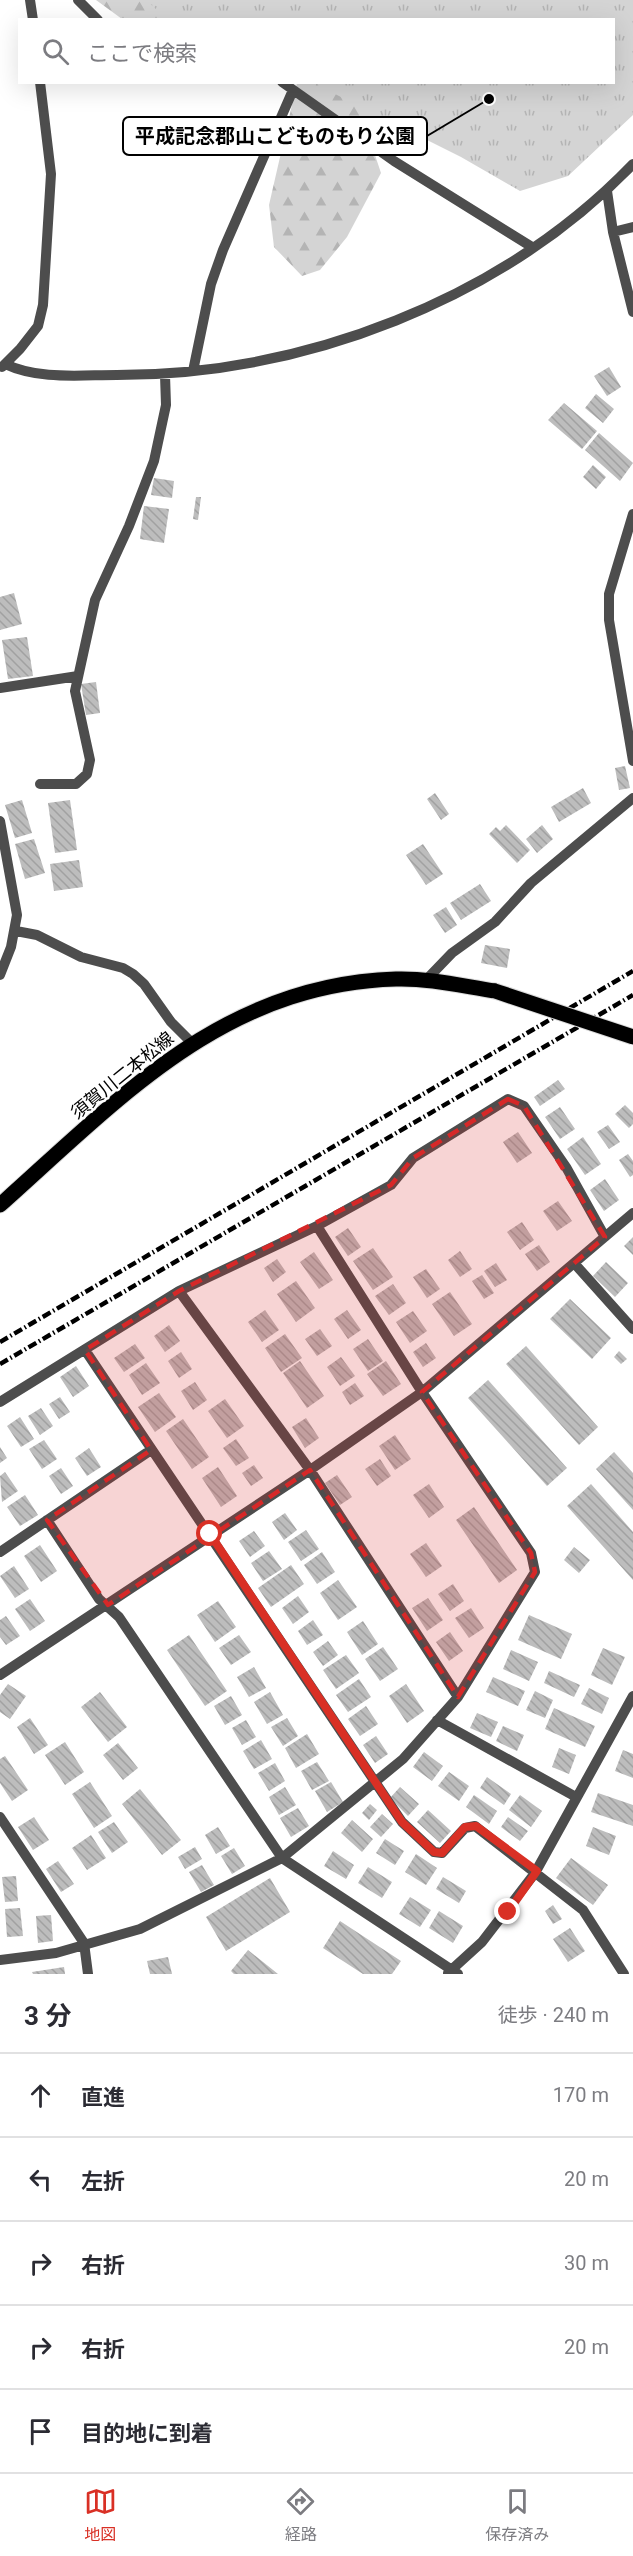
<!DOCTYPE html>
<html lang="ja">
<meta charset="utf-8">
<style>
:root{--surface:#fff;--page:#f2f2f3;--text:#2b2b33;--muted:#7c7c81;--line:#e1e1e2;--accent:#d93025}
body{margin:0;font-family:Roboto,"Noto Sans JP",sans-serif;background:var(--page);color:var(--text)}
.stop{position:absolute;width:18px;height:18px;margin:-14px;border:4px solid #d93025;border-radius:50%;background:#fff}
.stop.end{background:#d93025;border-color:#fff;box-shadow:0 2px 6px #0008}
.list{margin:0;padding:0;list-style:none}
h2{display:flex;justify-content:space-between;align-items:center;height:78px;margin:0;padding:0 24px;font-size:26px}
h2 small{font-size:20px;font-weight:400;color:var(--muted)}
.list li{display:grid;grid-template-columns:39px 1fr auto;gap:18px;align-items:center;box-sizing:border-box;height:84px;padding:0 24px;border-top:2px solid var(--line)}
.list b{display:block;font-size:22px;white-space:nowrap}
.list em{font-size:20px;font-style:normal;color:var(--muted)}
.icon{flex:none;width:33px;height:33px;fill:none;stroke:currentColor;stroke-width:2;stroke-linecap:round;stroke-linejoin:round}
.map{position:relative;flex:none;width:633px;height:1974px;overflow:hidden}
.search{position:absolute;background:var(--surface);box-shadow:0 6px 24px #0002;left:18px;right:18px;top:18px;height:66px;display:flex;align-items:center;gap:15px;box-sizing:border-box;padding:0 21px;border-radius:0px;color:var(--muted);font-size:22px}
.sheet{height:498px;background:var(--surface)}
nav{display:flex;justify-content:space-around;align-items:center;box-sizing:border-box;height:84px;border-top:2px solid var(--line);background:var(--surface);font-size:16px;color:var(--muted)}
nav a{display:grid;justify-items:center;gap:3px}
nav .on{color:var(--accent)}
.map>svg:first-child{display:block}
</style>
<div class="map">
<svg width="633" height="1974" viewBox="0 0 633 1974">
<defs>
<pattern id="forest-firs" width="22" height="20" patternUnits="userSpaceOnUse" patternTransform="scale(1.5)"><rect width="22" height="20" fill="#d4d4d4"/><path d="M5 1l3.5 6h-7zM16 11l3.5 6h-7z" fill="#b4b4b4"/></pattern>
<pattern id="park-tufts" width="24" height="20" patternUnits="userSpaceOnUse" patternTransform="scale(1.5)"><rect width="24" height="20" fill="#d4d4d4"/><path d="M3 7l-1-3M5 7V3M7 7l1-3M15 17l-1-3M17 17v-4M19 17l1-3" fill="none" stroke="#b4b4b4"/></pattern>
<pattern id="building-back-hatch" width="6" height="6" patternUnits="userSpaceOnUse" patternTransform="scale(1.5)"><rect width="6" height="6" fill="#bdbdbd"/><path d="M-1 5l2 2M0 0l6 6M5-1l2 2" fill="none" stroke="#a1a1a1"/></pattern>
</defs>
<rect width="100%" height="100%" fill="#fff"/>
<path fill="url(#forest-firs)" d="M96 0H422L402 20 122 19Z
M297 83H404L405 102 366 128 381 173 347 237 320 270 302 276 274 247 269 205Z"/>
<path fill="url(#park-tufts)" d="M146 0H633V115L568 176 520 191 461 157 313 83 614 82V20H168Z"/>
<path fill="url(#building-back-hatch)" d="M609 367 621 387 607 396 594 376Z
M596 394 614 409 603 423 585 408Z
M564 403 597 431 582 449 548 420Z
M599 433 633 463 620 481 585 450Z
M593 465 606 477 596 489 583 477Z
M154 478 174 481 172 498 151 495Z
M196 497H201L198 520 193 519Z
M144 506 169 509 164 543 140 539Z
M14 593 22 624 0 630V597Z
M27 637 33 676 8 679 2 640Z
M96 682 100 713 86 715 81 684Z
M625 766 630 788 619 790 615 768Z
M583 788 591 803 559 822 551 807Z
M435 793 449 814 441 820 427 799Z
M22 800 32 833 15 838 5 805Z
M70 800 77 850 55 853 48 803Z
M506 825 530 850 517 863 489 834 496 827 500 831Z
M542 825 553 839 537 853 526 839Z
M34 839 45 873 25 879 15 844Z
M423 844 443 874 426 885 406 855Z
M79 860 83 887 54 891 50 864Z
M480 884 491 901 461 920 450 903Z
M446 907 457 925 445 933 433 915Z
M485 945 510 949 507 968 481 963Z
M558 1080 565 1089 540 1106 534 1097Z
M625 1105 633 1113V1124L629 1128 615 1114Z
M560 1107 575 1129 560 1139 545 1117Z
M608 1125 620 1142 609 1149 597 1132Z
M518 1132 532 1153 517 1163 503 1142Z
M583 1137 601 1164 585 1175 567 1149Z
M628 1154 633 1161V1175L630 1177 619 1160Z
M605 1179 619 1200 604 1211 590 1190Z
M558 1201 572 1221 557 1231 543 1211Z
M522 1222 534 1240 520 1250 507 1232Z
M348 1228 361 1247 348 1256 335 1237Z
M633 1237V1255L624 1246Z
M539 1245 550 1262 537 1271 525 1254Z
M373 1248 393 1277 373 1290 353 1261Z
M460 1251 472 1269 460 1277 448 1260Z
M314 1252 333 1280 319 1289 300 1262Z
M277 1259 286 1272 273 1282 264 1268Z
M606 1262 628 1283 615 1297 593 1276Z
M496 1263 507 1280 495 1287 484 1271Z
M426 1269 440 1289 427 1298 413 1277Z
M482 1275 494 1293 484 1299 472 1281Z
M296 1281 315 1308 296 1322 277 1294Z
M393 1284 406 1303 389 1315 375 1296Z
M450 1292 472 1324 454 1336 432 1304Z
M570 1299 611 1338 592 1359 550 1319Z
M265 1310 279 1330 262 1342 248 1322Z
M347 1310 361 1330 348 1339 334 1319Z
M413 1311 427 1331 410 1343 396 1322Z
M169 1325 180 1341 165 1352 154 1336Z
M320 1329 332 1346 317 1356 305 1339Z
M285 1334 302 1358 281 1372 265 1348Z
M368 1339 383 1361 368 1371 353 1349Z
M426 1343 436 1358 423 1367 413 1352Z
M135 1344 145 1358 124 1372 114 1358Z
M526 1346 598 1427 579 1445 506 1364Z
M619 1351 627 1359 621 1364 614 1357Z
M181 1352 192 1369 179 1378 168 1361Z
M341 1357 355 1376 340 1386 327 1367Z
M300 1361 324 1396 307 1408 283 1373Z
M386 1361 401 1384 383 1396 367 1374Z
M146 1363 160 1383 142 1395 129 1375Z
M76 1366 89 1386 73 1397 60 1377Z
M488 1380 567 1468 547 1486 468 1398Z
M195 1382 207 1400 193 1410 181 1391Z
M355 1383 364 1396 350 1405 342 1392Z
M159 1393 176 1417 155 1432 138 1407Z
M60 1397 70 1412 59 1419 49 1404Z
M225 1399 244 1426 227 1438 208 1411Z
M41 1408 53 1426 40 1435 28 1416Z
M20 1417 34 1439 21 1447 7 1426Z
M306 1418 319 1438 305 1448 292 1427Z
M183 1419 209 1457 192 1469 166 1431Z
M395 1435 411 1459 395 1470 379 1446Z
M236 1439 249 1458 236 1466 223 1448Z
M44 1440 57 1459 42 1469 29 1449Z
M0 1447 7 1458 0 1463Z
M89 1448 101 1467 87 1476 75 1458Z
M614 1452 633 1473V1510L596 1469Z
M380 1459 391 1476 377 1486 365 1469Z
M254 1465 263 1478 251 1486 242 1473Z
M218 1467 237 1496 221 1507 202 1478Z
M61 1468 73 1486 61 1494 49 1476Z
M5 1472 18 1491 2 1502 0 1476Z
M337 1475 352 1497 340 1505 325 1483Z
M429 1484 444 1507 429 1518 413 1495Z
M591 1484 633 1532V1580L567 1506Z
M25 1495 38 1515 20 1526 7 1507Z
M474 1507 517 1570 499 1583 456 1520Z
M285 1513 297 1530 284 1540 272 1522Z
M306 1530 319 1549 301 1561 288 1542Z
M254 1531 265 1546 250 1557 239 1541Z
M426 1543 442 1566 426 1577 410 1554Z
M40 1545 57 1571 41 1582 24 1556Z
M574 1547 590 1560 579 1573 564 1560Z
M269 1551 282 1569 263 1581 251 1563Z
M322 1552 335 1572 317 1584 304 1565Z
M291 1565 304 1584 271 1607 258 1588Z
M14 1566 29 1589 15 1598 0 1576Z
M338 1580 357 1607 338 1620 320 1593Z
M453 1584 464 1601 450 1611 438 1594Z
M298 1596 309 1612 293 1624 282 1608Z
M428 1598 443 1620 427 1631 412 1608Z
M30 1599 45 1621 30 1631 15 1609Z
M218 1601 236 1627 215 1642 197 1615Z
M471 1608 484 1628 469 1638 455 1618Z
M529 1615 572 1634 561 1659 518 1640Z
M6 1616 20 1636 6 1645 0 1637V1620Z
M313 1620 323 1635 307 1645 298 1631Z
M363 1621 378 1644 362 1655 347 1632Z
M450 1632 463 1651 449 1661 436 1642Z
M189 1635 227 1691 205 1706 167 1650Z
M239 1635 251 1652 231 1665 219 1648Z
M328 1641 338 1655 323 1666 313 1652Z
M383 1647 398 1669 380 1681 365 1659Z
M603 1648 625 1657 612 1685 591 1675Z
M511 1650 538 1662 529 1681 503 1669Z
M346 1655 359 1673 336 1689 323 1670Z
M254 1667 266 1688 249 1697 237 1677Z
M549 1671 580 1685 574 1697 544 1683Z
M493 1677 525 1691 518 1706 486 1692Z
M359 1679 371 1697 348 1712 336 1695Z
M8 1684 26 1696 10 1719 0 1712V1695Z
M406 1684 424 1711 407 1723 389 1696Z
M589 1688 609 1698 602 1714 581 1704Z
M535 1691 553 1700 545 1718 526 1710Z
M100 1692 127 1727 108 1742 81 1707Z
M270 1692 283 1715 267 1724 254 1702Z
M231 1696 242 1715 225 1725 214 1706Z
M366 1706 378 1724 360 1736 348 1719Z
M554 1708 595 1726 585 1747 545 1729Z
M477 1713 498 1722 491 1737 470 1728Z
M30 1718 48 1745 34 1754 17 1727Z
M287 1718 298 1736 283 1746 271 1727Z
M246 1720 256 1737 242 1745 232 1728Z
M503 1726 524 1735 517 1751 496 1741Z
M307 1734 319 1754 296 1768 285 1748Z
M376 1736 388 1754 375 1763 363 1745Z
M261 1740 272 1759 254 1769 243 1751Z
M65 1742 84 1772 65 1785 45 1755Z
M118 1743 138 1768 123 1780 103 1755Z
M559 1748 576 1755 569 1774 552 1767Z
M623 1750 633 1754V1778L615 1771Z
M424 1752 443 1766 432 1781 413 1767Z
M5 1756 28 1790 12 1801 0 1783V1759Z
M317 1762 329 1781 312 1790 301 1771Z
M275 1763 285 1781 269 1791 258 1773Z
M449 1772 469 1786 459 1801 438 1786Z
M487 1777 511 1794 504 1805 480 1788Z
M90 1782 112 1816 94 1828 72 1794Z
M331 1782 343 1802 327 1812 315 1791Z
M285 1787 296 1805 279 1815 269 1797Z
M400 1787 419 1804 408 1816 390 1798Z
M140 1789 181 1840 162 1855 122 1804Z
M598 1793 633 1805V1826L591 1812Z
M474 1795 497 1811 489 1824 466 1807Z
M520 1795 542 1811 531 1827 509 1810Z
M370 1804 377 1810 369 1820 362 1813Z
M298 1808 309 1826 291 1837 280 1818Z
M428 1810 451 1831 440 1843 417 1822Z
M382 1814 393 1824 381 1837 370 1827Z
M34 1817 49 1840 33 1850 18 1827Z
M508 1817 528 1831 520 1841 501 1827Z
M352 1820 373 1839 362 1852 341 1833Z
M114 1822 128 1842 112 1853 98 1832Z
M218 1827 230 1846 216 1854 205 1835Z
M593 1827 616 1836 609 1855 586 1846Z
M91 1835 106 1858 87 1870 72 1848Z
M385 1839 404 1851 395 1865 376 1853Z
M195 1847 202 1859 185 1869 178 1857Z
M234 1848 245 1866 232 1874 221 1856Z
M333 1851 354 1865 346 1879 324 1866Z
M416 1854 437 1868 426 1885 405 1872Z
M571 1858 608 1885 593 1905 556 1878Z
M58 1861 74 1884 61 1892 46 1869Z
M202 1865 214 1885 201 1892 189 1872Z
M368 1867 392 1882 382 1898 358 1883Z
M16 1876 18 1901 5 1902 2 1877Z
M443 1877 466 1891 459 1903 436 1889Z
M270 1878 290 1912 226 1951 206 1917Z
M410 1897 431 1910 420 1927 399 1914Z
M553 1905 562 1919 553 1924 545 1911Z
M20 1908 23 1936 7 1937 5 1909Z
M439 1911 463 1926 453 1943 429 1928Z
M51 1915 53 1941 38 1943 36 1916Z
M340 1921 401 1961 392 1974H363L323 1948Z
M570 1928 585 1951 568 1962 553 1939Z
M248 1950 278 1974H234L231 1971Z
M168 1957 172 1974H150L147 1961Z
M64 1967 65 1974H33L32 1972Z"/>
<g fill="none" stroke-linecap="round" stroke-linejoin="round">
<defs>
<path id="major" d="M0 1205C120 1098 224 984 396 979 429 978 462 986 495 991"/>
</defs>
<use href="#major" stroke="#dbdbdb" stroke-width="17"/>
<path stroke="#4d4d4d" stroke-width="10" d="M30 0 33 20
M78 0 98 20
M282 82 394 161 532 247
M607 191 613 232 633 312
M613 232 633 227
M5 364C39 380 79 375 117 375 304 375 502 300 633 164
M2 367 20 349 38 326 43 305 51 174 40 82
M193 371 211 284 223 250 293 90
M633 514 609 594V620L633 761
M0 688 78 676
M40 784H76L87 774 90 760 75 691 95 600 129 526 154 461 166 405 165 375
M0 821 17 915 11 947 0 975
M16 931 37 935 81 957 123 968 133 974 144 984 171 1022 193 1044
M426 980 452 953 495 922 531 883 633 798
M574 1263 633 1329
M179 1291 310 1470 458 1697
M85 1350 402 1822 434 1852 442 1853 465 1828 475 1826 583 1910 624 1974
M0 1402 179 1291 317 1226 391 1185 413 1158 508 1099 524 1106 566 1167 605 1237
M47 1520 99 1599 119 1617 282 1858 458 1974
M0 1552 151 1450
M0 1675 310 1470 422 1392 633 1213
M437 1720 576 1797
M0 1817 84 1943 88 1974
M0 1960 56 1953 140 1929 282 1858 403 1759 458 1697 535 1572 531 1553 422 1392 317 1226
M448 1973 482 1942 535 1873 633 1696"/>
<use href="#major" stroke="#000" stroke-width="15"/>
<path stroke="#000" stroke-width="4.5" stroke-dasharray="9 3 1.5 3" stroke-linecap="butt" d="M0 1342 633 971
M0 1364 633 995"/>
<defs>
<path id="major-bridge" d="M495 991 633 1037"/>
</defs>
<use href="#major-bridge" stroke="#dbdbdb" stroke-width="17" stroke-linecap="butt"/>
<use href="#major-bridge" stroke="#000" stroke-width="15"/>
</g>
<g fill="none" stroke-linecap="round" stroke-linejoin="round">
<path stroke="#d93025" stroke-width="8" d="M210 1534 402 1822 434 1852 442 1853 465 1827 476 1826 537 1871 508 1912"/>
</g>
<path fill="#d62828" fill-opacity="0.2" stroke="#d62828" stroke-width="4.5" stroke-dasharray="12 8" stroke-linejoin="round" d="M508 1099 524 1106 605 1237 422 1392 531 1553 535 1572 458 1697 310 1470 108 1605 47 1520 151 1450 85 1350 179 1291 391 1185 413 1158Z"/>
<g text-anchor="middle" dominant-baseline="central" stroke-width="5" stroke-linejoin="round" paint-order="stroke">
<g font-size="18" fill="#000" stroke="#fff">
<text transform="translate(122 1075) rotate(-39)">須賀川二本松線</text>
</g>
</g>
<path fill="none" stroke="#000" stroke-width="2" d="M489 99L427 136"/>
<circle fill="#000" stroke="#fff" stroke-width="2" cx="489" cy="99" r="6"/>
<rect fill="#fff" stroke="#000" stroke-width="2" x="123" y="117" width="304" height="38" rx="6"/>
<g font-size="20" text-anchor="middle" font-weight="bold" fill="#000">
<text x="275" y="143">平成記念郡山こどものもり公園</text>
</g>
</svg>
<div class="stop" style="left:210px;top:1534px"></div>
<div class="stop end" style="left:508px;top:1912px"></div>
<div class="search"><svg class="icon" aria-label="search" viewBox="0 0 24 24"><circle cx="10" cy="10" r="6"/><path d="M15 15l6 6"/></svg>ここで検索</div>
</div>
<section class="sheet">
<h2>3 分<small>徒歩 · 240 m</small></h2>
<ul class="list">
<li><svg class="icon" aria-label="ahead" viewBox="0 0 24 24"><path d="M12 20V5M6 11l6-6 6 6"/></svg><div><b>直進</b></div><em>170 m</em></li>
<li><svg class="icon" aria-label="left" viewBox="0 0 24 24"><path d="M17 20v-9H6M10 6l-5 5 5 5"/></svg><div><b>左折</b></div><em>20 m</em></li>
<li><svg class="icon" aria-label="right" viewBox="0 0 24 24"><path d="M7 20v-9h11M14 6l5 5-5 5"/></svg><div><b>右折</b></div><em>30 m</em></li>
<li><svg class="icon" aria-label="right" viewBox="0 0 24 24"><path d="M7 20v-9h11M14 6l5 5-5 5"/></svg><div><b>右折</b></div><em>20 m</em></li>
<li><svg class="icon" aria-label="arrive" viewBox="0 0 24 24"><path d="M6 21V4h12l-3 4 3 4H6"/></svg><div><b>目的地に到着</b></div></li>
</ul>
</section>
<nav>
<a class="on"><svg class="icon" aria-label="map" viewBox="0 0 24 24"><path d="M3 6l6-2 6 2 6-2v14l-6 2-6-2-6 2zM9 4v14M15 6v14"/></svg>地図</a>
<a><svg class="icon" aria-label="directions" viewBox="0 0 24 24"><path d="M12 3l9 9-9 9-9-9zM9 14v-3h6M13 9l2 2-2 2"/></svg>経路</a>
<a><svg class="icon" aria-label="saved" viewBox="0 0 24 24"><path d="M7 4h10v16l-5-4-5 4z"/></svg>保存済み</a>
</nav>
